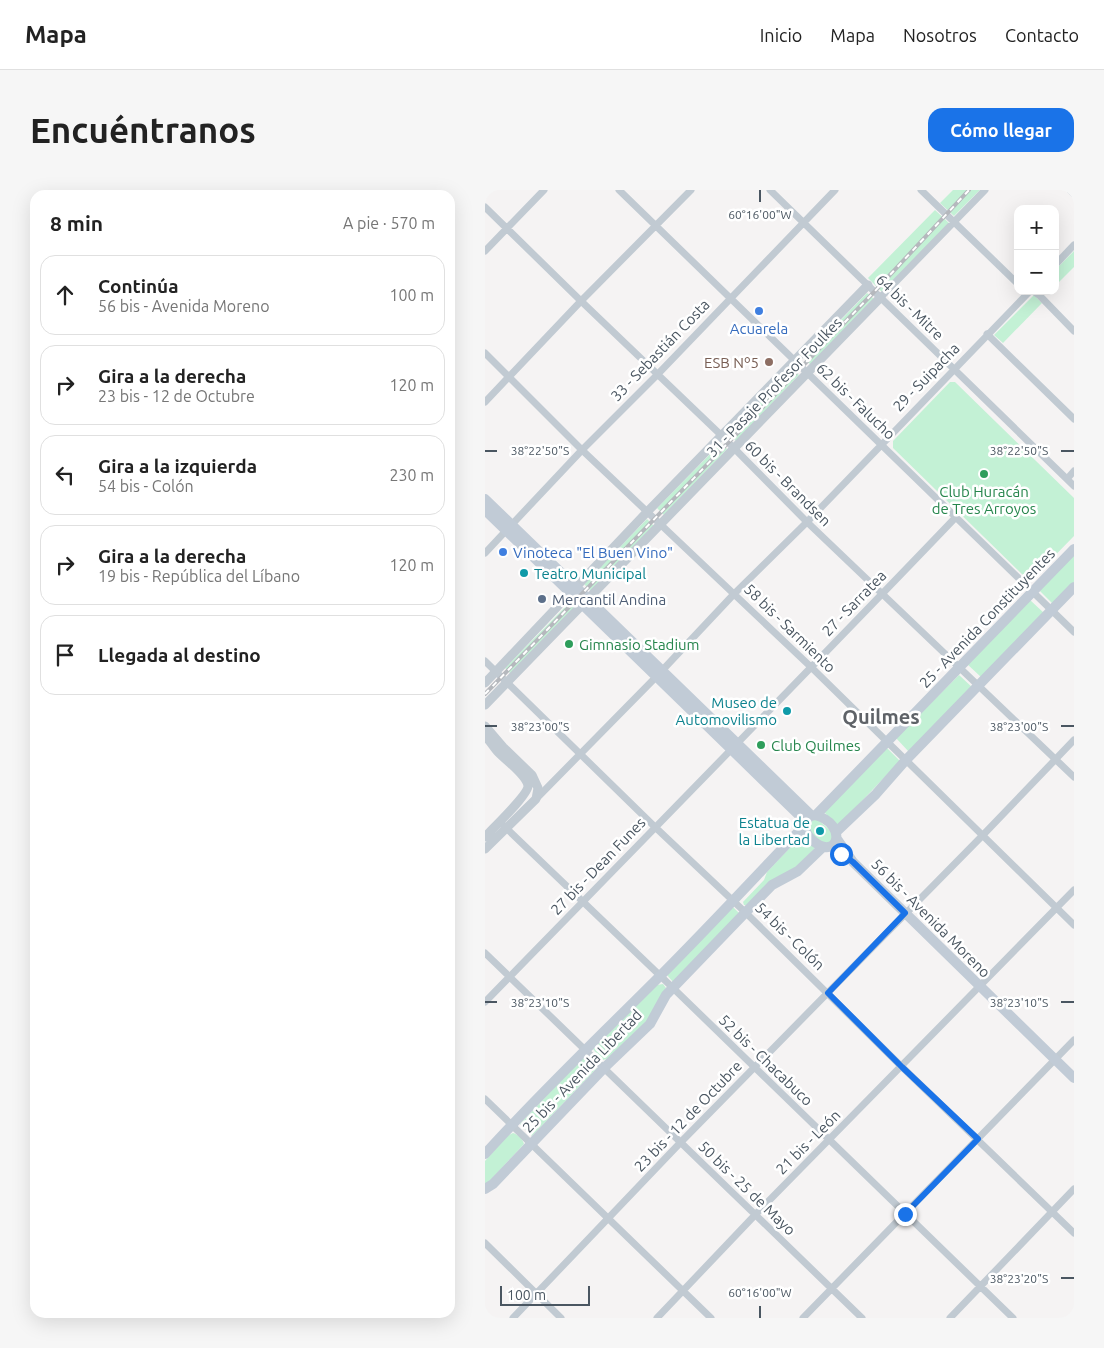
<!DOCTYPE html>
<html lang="es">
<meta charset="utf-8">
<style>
:root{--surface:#fff;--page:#f6f6f6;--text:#222;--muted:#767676;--line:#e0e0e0;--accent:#1a73e8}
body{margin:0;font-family:Ubuntu,sans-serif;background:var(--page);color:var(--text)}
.controls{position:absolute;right:15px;top:15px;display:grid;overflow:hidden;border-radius:10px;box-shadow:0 5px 20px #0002}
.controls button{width:45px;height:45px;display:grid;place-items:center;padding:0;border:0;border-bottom:1px solid var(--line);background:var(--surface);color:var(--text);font:25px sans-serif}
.scale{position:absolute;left:15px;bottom:12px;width:90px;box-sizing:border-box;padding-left:5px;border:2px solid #4a5661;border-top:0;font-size:14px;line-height:18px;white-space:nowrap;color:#4a5661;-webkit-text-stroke:4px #fff;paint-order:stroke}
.stop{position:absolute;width:15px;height:15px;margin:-11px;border:4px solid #1a73e8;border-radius:50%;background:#fff}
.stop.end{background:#1a73e8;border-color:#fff;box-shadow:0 1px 5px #0008}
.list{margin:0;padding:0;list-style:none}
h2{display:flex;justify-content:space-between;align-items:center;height:65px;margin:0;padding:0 20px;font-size:21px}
h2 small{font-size:16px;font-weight:400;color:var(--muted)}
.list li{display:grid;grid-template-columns:32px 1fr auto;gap:15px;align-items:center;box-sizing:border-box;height:80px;margin:0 10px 10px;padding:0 10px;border:1px solid var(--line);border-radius:15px}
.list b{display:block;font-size:19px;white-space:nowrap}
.list p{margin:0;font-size:16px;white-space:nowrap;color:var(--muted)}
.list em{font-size:16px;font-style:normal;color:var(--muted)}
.icon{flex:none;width:28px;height:28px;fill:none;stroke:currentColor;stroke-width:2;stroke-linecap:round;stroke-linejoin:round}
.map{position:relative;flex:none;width:589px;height:1128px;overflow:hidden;border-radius:15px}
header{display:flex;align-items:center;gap:30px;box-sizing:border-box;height:70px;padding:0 25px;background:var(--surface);border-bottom:1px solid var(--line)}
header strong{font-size:24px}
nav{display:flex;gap:28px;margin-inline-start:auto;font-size:18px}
.intro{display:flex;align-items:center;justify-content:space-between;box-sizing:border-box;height:120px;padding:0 30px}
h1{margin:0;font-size:35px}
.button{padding:12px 22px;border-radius:15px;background:var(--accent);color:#fff;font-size:18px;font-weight:700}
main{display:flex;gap:30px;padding:0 30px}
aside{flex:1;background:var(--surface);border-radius:15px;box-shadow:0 5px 20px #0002}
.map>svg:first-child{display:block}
</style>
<header>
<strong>Mapa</strong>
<nav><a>Inicio</a><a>Mapa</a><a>Nosotros</a><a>Contacto</a></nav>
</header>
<div class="intro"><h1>Encuéntranos</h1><a class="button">Cómo llegar</a></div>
<main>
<aside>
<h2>8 min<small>A pie · 570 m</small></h2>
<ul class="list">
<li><svg class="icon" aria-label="ahead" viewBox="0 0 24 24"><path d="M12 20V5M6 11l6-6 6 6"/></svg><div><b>Continúa</b><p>56 bis - Avenida Moreno</p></div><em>100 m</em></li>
<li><svg class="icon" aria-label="right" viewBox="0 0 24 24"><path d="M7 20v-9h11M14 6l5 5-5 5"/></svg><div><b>Gira a la derecha</b><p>23 bis - 12 de Octubre</p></div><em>120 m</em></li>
<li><svg class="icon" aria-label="left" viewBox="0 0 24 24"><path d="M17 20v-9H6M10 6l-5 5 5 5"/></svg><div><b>Gira a la izquierda</b><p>54 bis - Colón</p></div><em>230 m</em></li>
<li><svg class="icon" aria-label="right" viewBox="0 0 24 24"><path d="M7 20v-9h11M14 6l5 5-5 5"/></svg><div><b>Gira a la derecha</b><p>19 bis - República del Líbano</p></div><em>120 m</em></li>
<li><svg class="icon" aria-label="arrive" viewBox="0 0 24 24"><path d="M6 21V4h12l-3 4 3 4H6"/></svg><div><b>Llegada al destino</b></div></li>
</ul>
</aside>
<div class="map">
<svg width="589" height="1128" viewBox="0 0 589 1128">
<rect width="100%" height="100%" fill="#f5f3f3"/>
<path fill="#c3f1d5" d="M468 0H495L469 26 455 13Z
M450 20 464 33 397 102 383 88Z
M589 61V77L570 96V80Z
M382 103 389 109 326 175 319 168Z
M549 105 557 113 518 153 509 145Z
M307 179 314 185 251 251 244 244Z
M465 192H470L589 308V346L547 389H542L408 258V251Z
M236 253 242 259 179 325 172 318Z
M162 329 169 336 106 401 99 394Z
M589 364V392L568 414 554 400Z
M545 410 559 423 496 487 482 474Z
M84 413 91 419 27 485 20 478Z
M474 485 488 498 424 562 411 548Z
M402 558 415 571 353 636 339 622Z
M331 628 347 642V651L341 654 331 648 323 638V631Z
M316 646H319L330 658 311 678 261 715H259L258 712 279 690 282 682Z
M248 717 255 724 188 792 182 785Z
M178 794 181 798 164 829 122 869 117 870 108 859 172 795Z
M99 866 112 878 47 946 35 934Z
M28 943C32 944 38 949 39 954L0 996V971L22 946Z"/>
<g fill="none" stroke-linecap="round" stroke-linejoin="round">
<path stroke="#c1cad2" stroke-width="7" d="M134 0 589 442
M285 0 589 296
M436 0 533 94
M585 0 589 4
M0 17 96 111 237 246 322 332 589 587
M0 61 59 0
M570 75 589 55
M548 101 555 106 589 141
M396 107 500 0
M502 144 589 229
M0 163 97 260 327 478 589 735
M0 212 96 111 206 0
M582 289 589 281
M0 363 97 260 172 185 350 0
M0 471 170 637 261 723 417 877 589 1043
M51 609 171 487 249 404 322 332 545 101
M18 635 188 798 528 1128
M0 763 377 1128
M0 812C157 651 315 490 471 327
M0 909 226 1128
M0 1053 76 1128
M28 1128 195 953 498 645 589 550
M172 1128 270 1025 589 700
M318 1128 589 850
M465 1128 589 999"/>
<path stroke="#c1cad2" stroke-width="9" d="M0 493 163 321 383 95
M0 515 396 107
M0 536 18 557 47 585 53 598 51 609 0 659
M0 546C5 551 8 556 12 561 20 570 42 585 43 596 43 605 7 639 0 647"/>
<path stroke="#c1cbd6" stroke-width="10" d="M0 309 326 625
M0 320 320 631
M330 625C364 634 353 673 327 650 322 645 319 640 319 633L325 626Z
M331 625 589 359
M351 642 391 604 420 571 589 397
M352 649 368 672 589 888
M0 964C56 902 116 845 175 786 224 737 271 686 319 636
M0 999 8 994 119 878 165 834 181 805 287 695 313 681 338 657"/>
<defs>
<path id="rail" d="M0 504 390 101 484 0"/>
</defs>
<use href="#rail" stroke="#b5b8bd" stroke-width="4"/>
<use href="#rail" stroke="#fff" stroke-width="2" stroke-dasharray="5.5" stroke-linecap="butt"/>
</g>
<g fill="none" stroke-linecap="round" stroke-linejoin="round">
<path stroke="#1a73e8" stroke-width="6" d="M356 664 368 672 420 723 343 803 417 877 493 949 420 1024"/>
</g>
<path fill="none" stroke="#4a5661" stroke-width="2" d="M275 0V12M0 261H12M576 261H589M0 536H12M576 536H589M0 812H12M576 812H589M576 1088H589M275 1116V1128"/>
<g fill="#3f7fe0" stroke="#fff" stroke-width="2">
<circle cx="274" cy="121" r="5"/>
<circle cx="18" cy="362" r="5"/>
</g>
<circle fill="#8d6e63" stroke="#fff" stroke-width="2" cx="284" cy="172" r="5"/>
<g fill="#2e9e5b" stroke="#fff" stroke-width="2">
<circle cx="499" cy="284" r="5"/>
<circle cx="84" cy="454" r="5"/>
<circle cx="276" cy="555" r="5"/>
</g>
<g fill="#0f9aa8" stroke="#fff" stroke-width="2">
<circle cx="39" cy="383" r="5"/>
<circle cx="302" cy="521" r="5"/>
<circle cx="335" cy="641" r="5"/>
</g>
<circle fill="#5c6f8a" stroke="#fff" stroke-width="2" cx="57" cy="409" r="5"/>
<g text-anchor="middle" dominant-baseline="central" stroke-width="5" stroke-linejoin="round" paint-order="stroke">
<g font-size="15" fill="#4a5661" stroke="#fff">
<text transform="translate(425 117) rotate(44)">64 bis - Mitre</text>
<text transform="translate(175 160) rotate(-46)">33 - Sebastián Costa</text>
<text transform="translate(441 187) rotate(-46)">29 - Suipacha</text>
<text transform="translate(289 197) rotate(-46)">31 - Pasaje Profesor Foulkes</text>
<text transform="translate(371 211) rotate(44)">62 bis - Falucho</text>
<text transform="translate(303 293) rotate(45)">60 bis - Brandsen</text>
<text transform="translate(369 413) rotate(-46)">27 - Sarratea</text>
<text transform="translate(502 428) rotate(-46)">25 - Avenida Constituyentes</text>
<text transform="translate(305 438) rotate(44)">58 bis - Sarmiento</text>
<text transform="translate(113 676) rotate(-46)">27 bis - Dean Funes</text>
<text transform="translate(446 728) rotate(45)">56 bis - Avenida Moreno</text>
<text transform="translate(305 746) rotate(44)">54 bis - Colón</text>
<text transform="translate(281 870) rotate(44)">52 bis - Chacabuco</text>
<text transform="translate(97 881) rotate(-46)">25 bis - Avenida Libertad</text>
<text transform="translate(203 926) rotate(-46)">23 bis - 12 de Octubre</text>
<text transform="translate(323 952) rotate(-45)">21 bis - León</text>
<text transform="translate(262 998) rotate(44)">50 bis - 25 de Mayo</text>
</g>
<g font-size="15" fill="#366cbe" stroke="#fff">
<text x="274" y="138">Acuarela</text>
<text x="28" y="362" text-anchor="start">Vinoteca "El Buen Vino"</text>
</g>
<g font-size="15" fill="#785e54" stroke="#fff" text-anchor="end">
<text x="274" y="172">ESB Nº5</text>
</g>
<g font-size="15" fill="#27864d" stroke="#fff" text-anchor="start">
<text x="499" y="301" text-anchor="middle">Club Huracán<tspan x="499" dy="17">de Tres Arroyos</tspan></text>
<text x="94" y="454">Gimnasio Stadium</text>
<text x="286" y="555">Club Quilmes</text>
</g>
<g font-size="15" fill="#0d838f" stroke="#fff" text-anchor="end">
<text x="49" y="383" text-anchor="start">Teatro Municipal</text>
<text x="292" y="512">Museo de<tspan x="292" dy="17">Automovilismo</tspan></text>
<text x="325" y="632">Estatua de<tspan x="325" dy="17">la Libertad</tspan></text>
</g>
<g font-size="15" fill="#4e5e75" stroke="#fff" text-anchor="start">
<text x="67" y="409">Mercantil Andina</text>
</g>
<g font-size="20" font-weight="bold" fill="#5f6368" stroke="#fff">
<text x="396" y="526">Quilmes</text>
</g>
</g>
<g font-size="12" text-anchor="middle" fill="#4a5661" stroke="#fff" stroke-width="5" stroke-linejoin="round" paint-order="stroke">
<text x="275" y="29">60°16'00"W</text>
<text x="55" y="265">38°22'50"S</text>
<text x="534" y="265">38°22'50"S</text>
<text x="55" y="541">38°23'00"S</text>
<text x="534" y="541">38°23'00"S</text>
<text x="55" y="817">38°23'10"S</text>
<text x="534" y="817">38°23'10"S</text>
<text x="534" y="1093">38°23'20"S</text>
<text x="275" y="1107">60°16'00"W</text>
</g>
</svg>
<div class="controls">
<button>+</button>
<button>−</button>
</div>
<div class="scale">100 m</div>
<div class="stop" style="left:356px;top:664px"></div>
<div class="stop end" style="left:420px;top:1024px"></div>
</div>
</main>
